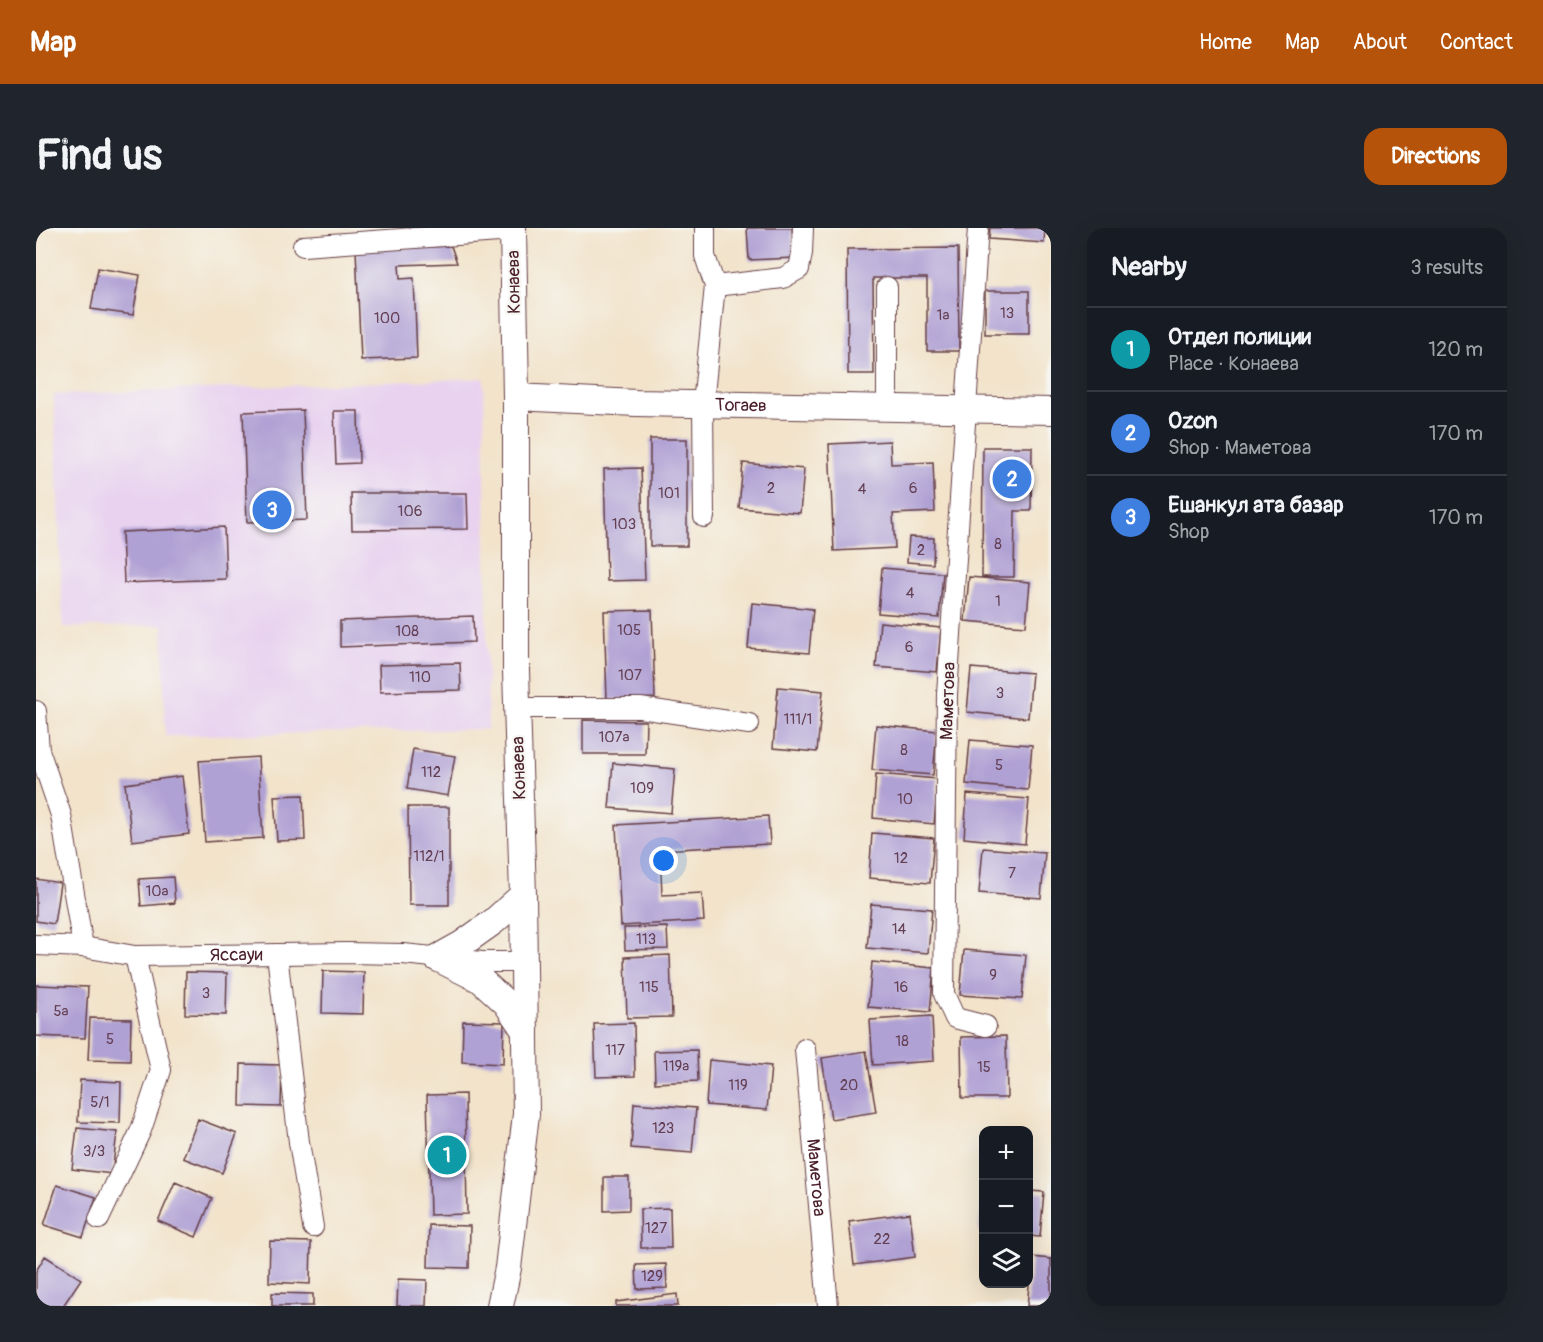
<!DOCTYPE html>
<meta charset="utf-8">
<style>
:root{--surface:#171b24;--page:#20242c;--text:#f1f3f6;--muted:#9ea1a6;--line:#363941;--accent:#b45309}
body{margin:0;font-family:Pangolin,sans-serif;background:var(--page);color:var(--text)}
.controls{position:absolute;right:18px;bottom:18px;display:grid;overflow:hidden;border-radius:12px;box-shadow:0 6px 24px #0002}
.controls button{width:54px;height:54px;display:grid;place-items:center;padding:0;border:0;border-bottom:2px solid var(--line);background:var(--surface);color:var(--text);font:30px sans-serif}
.you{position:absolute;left:628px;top:633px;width:21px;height:21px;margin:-15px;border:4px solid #fff;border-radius:50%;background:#1a73e8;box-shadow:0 0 0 9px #1a73e833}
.badge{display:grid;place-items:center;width:39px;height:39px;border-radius:50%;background:var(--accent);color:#fff;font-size:20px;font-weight:700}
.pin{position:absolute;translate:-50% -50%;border:3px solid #fff;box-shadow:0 2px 6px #0006}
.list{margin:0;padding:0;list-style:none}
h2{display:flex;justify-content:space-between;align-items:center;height:78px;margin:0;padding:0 24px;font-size:26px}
h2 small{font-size:20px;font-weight:400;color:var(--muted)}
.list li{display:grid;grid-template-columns:39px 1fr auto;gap:18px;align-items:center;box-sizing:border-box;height:84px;padding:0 24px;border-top:2px solid var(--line)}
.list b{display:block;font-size:22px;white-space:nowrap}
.list p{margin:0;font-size:20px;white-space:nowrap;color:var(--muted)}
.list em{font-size:20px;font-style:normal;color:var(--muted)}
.icon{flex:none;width:33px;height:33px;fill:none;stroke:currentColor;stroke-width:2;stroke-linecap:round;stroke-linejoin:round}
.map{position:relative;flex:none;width:1015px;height:1078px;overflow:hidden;border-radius:18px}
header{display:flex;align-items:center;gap:36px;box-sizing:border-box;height:84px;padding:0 30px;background:var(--accent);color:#fff}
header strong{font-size:28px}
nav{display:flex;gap:33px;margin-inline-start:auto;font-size:21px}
.intro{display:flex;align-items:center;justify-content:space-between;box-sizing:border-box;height:144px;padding:0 36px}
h1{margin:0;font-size:42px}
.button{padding:15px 27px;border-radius:18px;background:var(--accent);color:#fff;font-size:21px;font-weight:700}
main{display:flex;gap:36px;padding:0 36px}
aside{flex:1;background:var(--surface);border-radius:18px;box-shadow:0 6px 24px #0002}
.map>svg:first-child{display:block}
</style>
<header>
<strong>Map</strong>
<nav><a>Home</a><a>Map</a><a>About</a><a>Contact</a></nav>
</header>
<div class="intro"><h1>Find us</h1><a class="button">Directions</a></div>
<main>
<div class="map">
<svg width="1015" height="1078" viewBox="0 0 1015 1078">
<rect width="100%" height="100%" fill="#f6f6f2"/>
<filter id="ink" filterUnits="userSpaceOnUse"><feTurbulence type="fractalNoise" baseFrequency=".0167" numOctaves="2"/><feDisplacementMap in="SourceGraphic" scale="12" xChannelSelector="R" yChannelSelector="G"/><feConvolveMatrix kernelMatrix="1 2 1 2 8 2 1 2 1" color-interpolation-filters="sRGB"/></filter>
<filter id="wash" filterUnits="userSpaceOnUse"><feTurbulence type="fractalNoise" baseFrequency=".008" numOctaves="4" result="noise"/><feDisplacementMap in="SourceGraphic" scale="24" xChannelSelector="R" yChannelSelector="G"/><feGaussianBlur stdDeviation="1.35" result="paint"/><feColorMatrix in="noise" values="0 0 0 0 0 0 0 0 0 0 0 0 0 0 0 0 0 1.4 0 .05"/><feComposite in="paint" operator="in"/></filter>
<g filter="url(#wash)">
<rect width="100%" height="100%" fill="#f2e3ca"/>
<path fill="#e8d2ef" d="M448 150 452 501 129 508 127 397 27 400 18 167Z"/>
<g id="blocks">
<path fill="#b0a1d4" d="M711 0H756L758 30 713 32Z
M954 0H1009L1008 15 953 11Z
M415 18 421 35 363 37 364 51 378 50 381 130 325 132 320 22Z
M922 20 923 123H891V50H837L838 146H812L811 21Z
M62 40 104 47 97 87 55 81Z
M949 63H993V106H949Z
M267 182 271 292 211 294 207 184Z
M298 183H322L323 235 300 236Z
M614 211H651V318H614Z
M854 213 855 236 897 234 899 284 857 286 859 320 798 323 793 216Z
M947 219H996L995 283H979L978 349H946Z
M707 235 768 241 764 285 703 280Z
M605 240 609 352 571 353 568 241Z
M315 265H431L432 301 316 302Z
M188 299 190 351 88 355 86 304Z
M873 309 898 310 897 336 871 334Z
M846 340 907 345 903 390 842 385Z
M933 349 994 354 990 398 929 393Z
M716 375 777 381 773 425 712 420Z
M616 382 619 470 571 472 568 383Z
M437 388 438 414 304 419V393Z
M844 394 905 400 901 444 840 439Z
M424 435 425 462 344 464 343 437Z
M935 440 996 445 992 490 931 484Z
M742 459 787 463 781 524 737 520Z
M547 492 610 493 609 526H547Z
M840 497 901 503 897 547 836 542Z
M934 512 996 517 992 562 930 556Z
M377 521 419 528 412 568 371 561Z
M222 529 227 610 169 614 163 533Z
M577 535 639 541 635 585 573 580Z
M840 546 902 551 898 596 837 590Z
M146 548 153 606 96 613 89 556Z
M931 566 993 571 989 616 928 610Z
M267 567 269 612 241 613 238 568Z
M372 579H413V677H373Z
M732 588 734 616 624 622 626 667 666 665 668 693 585 698 580 597Z
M836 605 898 610 894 655 833 650Z
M947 620 1009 625 1005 670 943 665Z
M137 649 139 675 105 678 103 651Z
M0 651 24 655 18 696 0 693Z
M835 676 896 681 892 725 831 720Z
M631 699 632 721 589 722 588 700Z
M928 722 990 727 986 771 924 767Z
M634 727 636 789 591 790 589 729Z
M836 734 898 740 894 784 832 779Z
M287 743 328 744 327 786 286 785Z
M150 744 191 745 190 787 149 786Z
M0 757 52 759 49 810 0 808Z
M896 788 898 833 837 837 834 792Z
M54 790 95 791 94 833 52 832Z
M427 793 468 794 467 836 426 834Z
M598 795 599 848 560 849 558 796Z
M970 808 971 870H926L925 809Z
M661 822 662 853 619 855 618 823Z
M830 823 840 884 795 891 786 830Z
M673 832 735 838 731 882 670 877Z
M205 836 246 837 245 879 204 878Z
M44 852 85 854 84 895 42 894Z
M429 866 431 986 394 987 391 867Z
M598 875 660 880 656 925 595 920Z
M162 891 201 906 186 945 147 930Z
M41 900 81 904 76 946 36 941Z
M568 949H593V982L568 983Z
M139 954 176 970 160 1009 122 993Z
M21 957 60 969 47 1009 8 997Z
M993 963 1008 964 1004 1009 993 1008Z
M946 970H948V1004L943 1003Z
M634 980 635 1020H605L604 981Z
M874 985 879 1029 818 1037 813 993Z
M393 997 434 998 433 1040 392 1039Z
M234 1013 275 1014 274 1056 233 1054Z
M9 1028 45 1051 27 1078H11L0 1071V1043Z
M996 1029 1015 1031V1078H991Z
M630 1036 631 1060 601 1061 600 1037Z
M362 1051 391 1052 390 1078H361Z
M236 1065 277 1066V1078H236Z
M641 1066 642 1078H580V1074Z"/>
</g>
</g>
<g filter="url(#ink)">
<use href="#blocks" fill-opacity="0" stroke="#633c43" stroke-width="1.5"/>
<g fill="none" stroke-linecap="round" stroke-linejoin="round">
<defs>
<g id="minor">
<path d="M942 0 911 466 908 766 919 790 950 798"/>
<path d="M267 18 477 3"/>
<path d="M679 58 747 50 763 41 766 25 767 0"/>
<path d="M851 179V59"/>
<path d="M668 289 667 176 679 58 669 28V0"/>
<path d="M482 480H604L713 496"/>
<path d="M0 483 3 522 25 587 47 719"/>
<path id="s1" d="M0 717 47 719 99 728 310 725 367 726 446 734H488"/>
<path d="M241 726 263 914 277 999"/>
<path id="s2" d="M769 821 792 1078"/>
<path d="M63 991 105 902 125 842 99 728"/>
</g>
<g id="major">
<path id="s3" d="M480 169 600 175 1015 183"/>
<path d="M401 730 445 752 470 775 489 803"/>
<path d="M401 730 426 716 457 694 487 667"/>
<path d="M464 1078 472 1040 490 886 487 667 480 443V169L477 0"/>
</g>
</defs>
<use href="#minor" stroke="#633c43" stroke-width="22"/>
<use href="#major" stroke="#633c43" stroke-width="28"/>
<use href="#minor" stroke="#fff" stroke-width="20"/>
<use href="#major" stroke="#fff" stroke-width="26"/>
</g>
</g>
<g text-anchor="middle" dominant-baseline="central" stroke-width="4.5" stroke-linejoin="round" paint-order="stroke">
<g font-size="15" fill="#644055">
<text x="971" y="85">13</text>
<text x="907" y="87">1а</text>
<text x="351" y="90">100</text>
<text x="735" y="260">2</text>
<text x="877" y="260">6</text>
<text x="826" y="261">4</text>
<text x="633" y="265">101</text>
<text x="374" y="283">106</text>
<text x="588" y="296">103</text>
<text x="962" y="316">8</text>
<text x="885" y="322">2</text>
<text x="874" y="365">4</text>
<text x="962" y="373">1</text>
<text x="593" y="402">105</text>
<text x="371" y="403">108</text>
<text x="873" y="419">6</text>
<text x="594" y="447">107</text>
<text x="384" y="449">110</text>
<text x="964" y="465">3</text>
<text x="762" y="491">111/1</text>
<text x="578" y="509">107а</text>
<text x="868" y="522">8</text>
<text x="963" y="537">5</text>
<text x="395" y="544">112</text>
<text x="606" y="560">109</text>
<text x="869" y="571">10</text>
<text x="393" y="628">112/1</text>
<text x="865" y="630">12</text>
<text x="976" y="645">7</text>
<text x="121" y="663">10а</text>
<text x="863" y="701">14</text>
<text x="610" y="711">113</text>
<text x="957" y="747">9</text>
<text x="613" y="759">115</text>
<text x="865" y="759">16</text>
<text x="170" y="765">3</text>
<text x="25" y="783">5а</text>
<text x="74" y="811">5</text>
<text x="866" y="813">18</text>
<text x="579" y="822">117</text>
<text x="640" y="838">119а</text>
<text x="948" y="839">15</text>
<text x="702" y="857">119</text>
<text x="813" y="857">20</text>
<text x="64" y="874">5/1</text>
<text x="627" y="900">123</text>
<text x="58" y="923">3/3</text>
<text x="620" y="1000">127</text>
<text x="846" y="1011">22</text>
<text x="616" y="1048">129</text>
</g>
<g font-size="18" fill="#4a1f2b" stroke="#f6f6f2">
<text transform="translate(478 54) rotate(-91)">Конаева</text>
<text stroke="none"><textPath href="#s3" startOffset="225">Тогаев</textPath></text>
<text transform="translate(912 473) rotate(-88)">Маметова</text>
<text transform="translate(483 540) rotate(-92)">Конаева</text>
<text stroke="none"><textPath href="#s1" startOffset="201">Яссауи</textPath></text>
<text stroke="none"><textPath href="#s2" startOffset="129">Маметова</textPath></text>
</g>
</g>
</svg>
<div class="controls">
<button>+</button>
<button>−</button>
<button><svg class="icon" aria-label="layers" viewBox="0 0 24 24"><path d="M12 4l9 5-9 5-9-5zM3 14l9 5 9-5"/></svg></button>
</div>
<div class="you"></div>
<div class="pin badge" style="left:411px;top:927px;background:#0f9aa8">1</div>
<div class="pin badge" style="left:976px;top:251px;background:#3f7fe0">2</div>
<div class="pin badge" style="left:236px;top:282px;background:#3f7fe0">3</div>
</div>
<aside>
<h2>Nearby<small>3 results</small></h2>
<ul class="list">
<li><span class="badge" style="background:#0f9aa8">1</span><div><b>Отдел полиции</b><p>Place · Конаева</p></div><em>120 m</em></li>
<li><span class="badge" style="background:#3f7fe0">2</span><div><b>Ozon</b><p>Shop · Маметова</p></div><em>170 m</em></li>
<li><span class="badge" style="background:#3f7fe0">3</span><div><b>Ешанкул ата базар</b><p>Shop</p></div><em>170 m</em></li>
</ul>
</aside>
</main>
